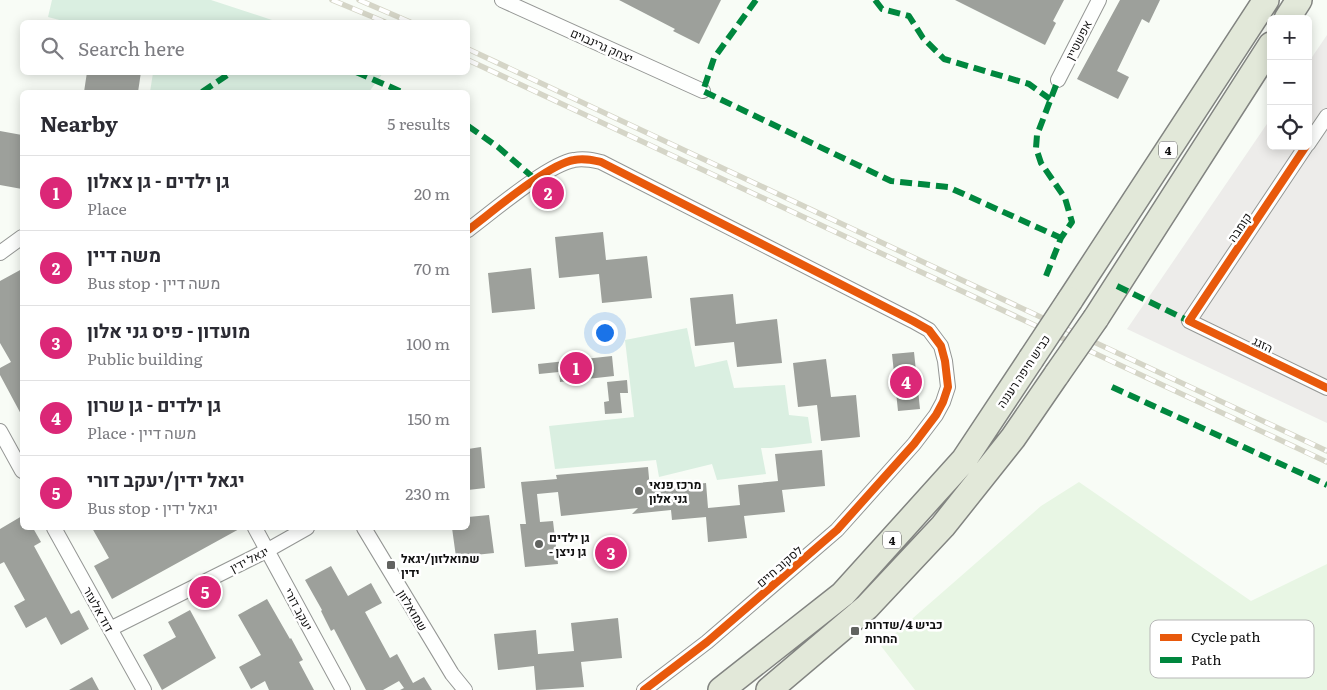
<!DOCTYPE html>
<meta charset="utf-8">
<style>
:root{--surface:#fff;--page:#f2f2f3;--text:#2b2b33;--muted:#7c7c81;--line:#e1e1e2;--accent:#db2777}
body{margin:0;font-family:Literata,Heebo,serif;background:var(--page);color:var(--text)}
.controls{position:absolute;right:15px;top:15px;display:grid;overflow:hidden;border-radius:8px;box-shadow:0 2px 12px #0003}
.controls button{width:45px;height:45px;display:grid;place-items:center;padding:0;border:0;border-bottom:1px solid var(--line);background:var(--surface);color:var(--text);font:25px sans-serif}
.you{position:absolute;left:604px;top:332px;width:18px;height:18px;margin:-12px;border:4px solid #fff;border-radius:50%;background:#1a73e8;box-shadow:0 0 0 8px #1a73e833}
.badge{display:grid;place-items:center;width:32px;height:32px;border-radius:50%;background:var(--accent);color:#fff;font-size:16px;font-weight:700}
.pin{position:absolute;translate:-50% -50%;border:2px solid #fff;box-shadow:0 1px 5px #0006}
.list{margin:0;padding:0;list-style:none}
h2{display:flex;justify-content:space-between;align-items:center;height:65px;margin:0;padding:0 20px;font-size:21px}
h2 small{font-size:16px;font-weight:400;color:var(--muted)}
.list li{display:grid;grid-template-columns:32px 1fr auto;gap:15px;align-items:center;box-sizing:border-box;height:75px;padding:0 20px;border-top:1px solid var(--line)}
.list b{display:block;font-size:19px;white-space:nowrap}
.list p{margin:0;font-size:16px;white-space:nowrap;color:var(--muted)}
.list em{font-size:16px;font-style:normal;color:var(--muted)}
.icon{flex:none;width:28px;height:28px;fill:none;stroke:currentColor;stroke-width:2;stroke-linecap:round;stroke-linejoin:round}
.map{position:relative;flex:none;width:1327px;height:690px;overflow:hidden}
.search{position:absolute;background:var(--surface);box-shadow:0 2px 12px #0003;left:20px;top:20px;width:450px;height:55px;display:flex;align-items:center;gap:12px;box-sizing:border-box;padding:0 18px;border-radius:8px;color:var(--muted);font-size:19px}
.panel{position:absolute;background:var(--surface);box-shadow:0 2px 12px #0003;left:20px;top:90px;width:450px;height:440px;border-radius:8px}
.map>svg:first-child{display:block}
</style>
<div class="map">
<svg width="1327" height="690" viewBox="0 0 1327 690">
<rect width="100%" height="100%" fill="#f8fcf6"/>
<path fill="#edecea" d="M1327 35V423L1127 329 1271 118V146H1308V63Z"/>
<path fill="#e8f6e4" d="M1079 482 1251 601 1327 564V690H915L881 646 1041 506Z"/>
<path fill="#daefe1" d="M52 0H211L278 22H67L48 17Z
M153 73V72L383 73 369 92H150Z
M687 328 695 367 727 360 734 388 785 385 789 415 808 417 812 443 771 448H761L766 474 717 480 712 464 659 477 656 460 555 469 549 426 634 417 625 340Z"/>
<path fill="#9da09b" d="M619 0H721L699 44 673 31 675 29Z
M955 0H1064L1053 21 1056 23 1045 45Z
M1120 0H1160L1149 23 1142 19 1117 71 1129 77 1118 99 1077 79Z
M87 72H141L138 92H84Z
M0 131 22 135V189L0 185Z
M603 232 606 260 647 256 652 298 602 303 599 274 559 278 555 237Z
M531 268 535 309 492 313 488 273Z
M22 269V416L0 375V368L11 362 0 343V281Z
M733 294 736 324 777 319 782 363 737 367 734 342 695 346 690 298Z
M914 352 920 409 898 411 892 354Z
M612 356 614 376 560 382 559 372 539 374 538 364Z
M826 359 831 397 856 395 860 437 821 441 817 405 798 407 793 363Z
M627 380 628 393H620L622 413 605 414 604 402 609 401 607 382Z
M481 447 485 488 468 490V449Z
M822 450 825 486 782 490 785 512 744 516 747 538 708 542 706 517 672 520 671 510 632 514 638 508 561 516 558 492 537 494 540 522 553 521 558 564 525 567 520 524H526L521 482 557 479 556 475 648 467 650 489 706 483 708 508 740 505 738 485 778 481 775 454Z
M489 515 494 553 456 557 452 528H468V517Z
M22 516V528H33L41 542 34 546 71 614 79 610 89 629 61 645 46 617 26 628 14 606 25 600 4 562 0 564V529Z
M92 528H241L112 599 94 566 109 558Z
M610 536 627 554 611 569 594 551Z
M331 566 348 596 371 583 382 603 365 612 390 658 397 654 413 683 424 677 432 690H400L404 688 399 681 383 690H366L334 629 331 631 321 611 322 610 305 580Z
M267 599 290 639 291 638 303 660 299 662 314 690H269L265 681 251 689 239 667 261 655 238 615Z
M190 610 216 658 162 690 143 655 176 637 168 622Z
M618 618 622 658 581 662 584 687 536 690 534 666 498 670 494 634 536 630 538 654 574 651 571 623Z
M92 677 99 690H69Z"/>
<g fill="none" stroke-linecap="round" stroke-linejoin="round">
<defs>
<path id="street" d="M502 0 703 91
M1058 80 1099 0
M1308 144 1327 116
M1306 146 1189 321 1327 388
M468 230C491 213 548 164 574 160 584 158 592 160 601 162L913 321 929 330 941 346 945 361 948 387 943 402 936 415 914 444 837 530 707 642 644 690
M0 253 22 237
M0 431 22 471
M54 528 144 690
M255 528 343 690
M364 528 452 674 465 690
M110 629 268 550 307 528"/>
<path id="highway" d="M1287 19 1299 0
M1070 300 1266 0
M1096 318 1271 45
M721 690 843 594 964 460 1031 359
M769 690 867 607 943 526 1013 438 1057 374"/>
</defs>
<use href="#street" stroke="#949694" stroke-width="16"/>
<use href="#highway" stroke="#828481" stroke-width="28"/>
<use href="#street" stroke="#fefffe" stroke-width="14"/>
<use href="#highway" stroke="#e2e8d9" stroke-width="25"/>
<defs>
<path id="rail" d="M332 0 385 22
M359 0 410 22
M468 49 1327 451
M468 60 1327 462"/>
</defs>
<use href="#rail" stroke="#d5d5c7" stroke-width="5.5"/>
<use href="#rail" stroke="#fff" stroke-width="4" stroke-dasharray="11" stroke-linecap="butt"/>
<defs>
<path id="highway-bridge" d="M1031 359 1070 300
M1057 374 1096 318"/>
</defs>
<use href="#highway-bridge" stroke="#828481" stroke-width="28" stroke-linecap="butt"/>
<use href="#highway-bridge" stroke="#e2e8d9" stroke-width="25"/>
<path stroke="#00873e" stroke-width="6" stroke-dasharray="12 6" stroke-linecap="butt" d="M756 0 714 58 703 91 891 181 948 187 1061 238
M875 0 882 9 909 16 923 38 944 59 1029 84 1050 99
M356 72 402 92
M202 92 232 72
M468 126 498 147 536 180
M1046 276 1061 238 1072 222 1065 198 1041 163 1036 148 1037 135 1058 80
M1117 286 1189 321
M1112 387 1327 485"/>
<defs>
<path id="cycleway" d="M1306 146 1189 321 1327 388
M468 230C491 213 548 164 574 160 584 158 592 160 601 162L913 321 929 330 941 346 945 361 948 387 943 402 936 415 914 444 837 530 707 642 644 690"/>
</defs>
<use href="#cycleway" stroke="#fff" stroke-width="11"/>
<use href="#cycleway" stroke="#e8590c" stroke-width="8"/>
</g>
<g fill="#616360" stroke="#fff" stroke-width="2">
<circle cx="639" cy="491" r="5"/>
<circle cx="539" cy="544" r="5"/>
<rect x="386" y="560" width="10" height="10" rx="2.5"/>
<rect x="850" y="626" width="10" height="10" rx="2.5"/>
</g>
<g text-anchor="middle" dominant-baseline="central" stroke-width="5" stroke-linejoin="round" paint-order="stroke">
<g fill="#fff" stroke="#585858" stroke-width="1">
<rect x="1159" y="141.5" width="18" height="17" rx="4"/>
<rect x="883" y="531.5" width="18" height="17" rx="4"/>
</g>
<g font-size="11" font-weight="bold" fill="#101010">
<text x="1168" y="150">4</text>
<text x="892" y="540">4</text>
</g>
<g font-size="12" fill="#101010" stroke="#fff">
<text transform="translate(1078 40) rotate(-63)">אפשטיין</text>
<text transform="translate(602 45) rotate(24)">יצחק גרינבוים</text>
<text transform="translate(1239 227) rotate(-56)">קומבה</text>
<text transform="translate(1263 344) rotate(26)">הזגג</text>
<text transform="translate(1023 371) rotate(-56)">כביש חיפה רעננה</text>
<text transform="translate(249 559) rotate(-27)">יגאל ידין</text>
<text transform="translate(779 566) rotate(-41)">לסקוב חיים</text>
<text transform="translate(99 609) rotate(61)">דוד אלעזר</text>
<text transform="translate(299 609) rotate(62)">יעקב דורי</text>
<text transform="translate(413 610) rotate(59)">שמואלזון</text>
</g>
<g font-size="12" font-weight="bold" fill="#101010" stroke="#fff" text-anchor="start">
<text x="649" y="484">מרכז פנאי<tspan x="649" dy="14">גני אלון</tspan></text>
<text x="549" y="537">גן ילדים<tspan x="549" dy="14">- גן ניצן</tspan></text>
<text x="401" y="558">שמואלזון/יגאל<tspan x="401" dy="14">ידין</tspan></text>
<text x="865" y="624">כביש 4/שדרות<tspan x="865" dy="14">החרות</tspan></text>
</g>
</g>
<rect x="1150" y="620" width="164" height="58" rx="8" fill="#fff" stroke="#b7b7b7" stroke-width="1"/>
<rect x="1160" y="634" width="22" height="7" fill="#e8590c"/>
<rect x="1160" y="657" width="22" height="6" fill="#00873e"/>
<g font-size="14" fill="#101010">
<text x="1191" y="642">Cycle path</text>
<text x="1191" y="665">Path</text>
</g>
</svg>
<div class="controls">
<button>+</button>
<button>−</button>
<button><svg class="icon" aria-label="locate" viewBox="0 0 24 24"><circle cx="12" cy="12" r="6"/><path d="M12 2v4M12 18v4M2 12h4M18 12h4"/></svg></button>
</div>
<div class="you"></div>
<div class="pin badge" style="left:576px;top:368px">1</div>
<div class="pin badge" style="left:548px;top:193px">2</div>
<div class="pin badge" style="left:611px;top:553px">3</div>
<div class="pin badge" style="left:906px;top:382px">4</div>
<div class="pin badge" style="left:205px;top:592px">5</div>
<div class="search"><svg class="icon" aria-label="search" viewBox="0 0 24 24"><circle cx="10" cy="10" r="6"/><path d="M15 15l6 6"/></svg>Search here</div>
<section class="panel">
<h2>Nearby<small>5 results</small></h2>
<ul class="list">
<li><span class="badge">1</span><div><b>גן ילדים - גן צאלון</b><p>Place</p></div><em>20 m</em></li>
<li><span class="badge">2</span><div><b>משה דיין</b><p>Bus stop · משה דיין</p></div><em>70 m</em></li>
<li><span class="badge">3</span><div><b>מועדון - פיס גני אלון</b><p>Public building</p></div><em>100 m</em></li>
<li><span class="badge">4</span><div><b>גן ילדים - גן שרון</b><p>Place · משה דיין</p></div><em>150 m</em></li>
<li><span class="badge">5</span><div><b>יגאל ידין/יעקב דורי</b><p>Bus stop · יגאל ידין</p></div><em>230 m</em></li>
</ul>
</section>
</div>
